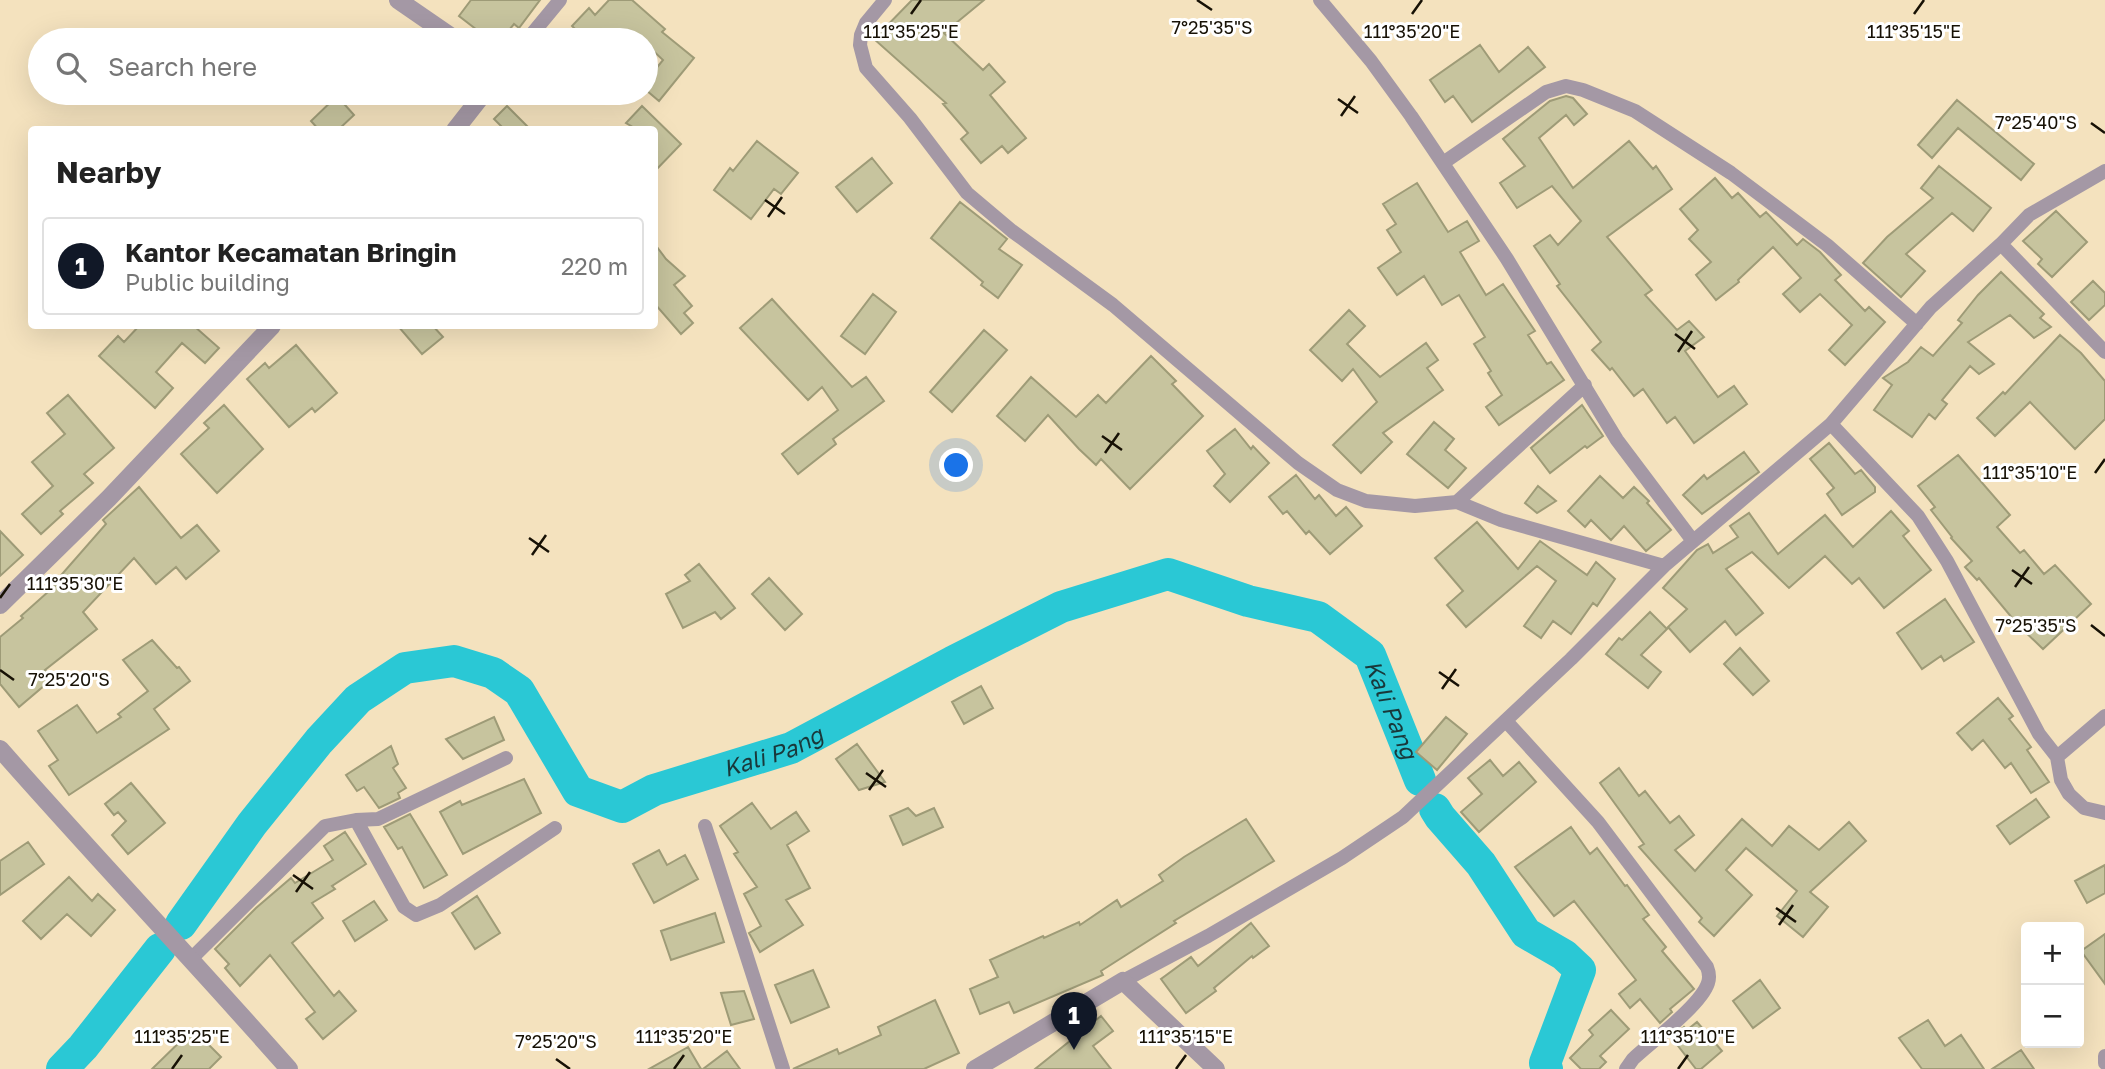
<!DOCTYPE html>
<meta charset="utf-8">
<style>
:root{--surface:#fff;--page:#f2f2f2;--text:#222;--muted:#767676;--line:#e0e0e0;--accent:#111827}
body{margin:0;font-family:"Golos Text",sans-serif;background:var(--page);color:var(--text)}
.controls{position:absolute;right:21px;bottom:21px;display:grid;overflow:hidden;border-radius:7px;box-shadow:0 7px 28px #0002}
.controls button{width:63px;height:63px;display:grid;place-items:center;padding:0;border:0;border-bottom:2px solid var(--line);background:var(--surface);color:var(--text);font:35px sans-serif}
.you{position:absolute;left:957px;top:466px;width:24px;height:24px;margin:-18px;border:5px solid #fff;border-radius:50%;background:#1a73e8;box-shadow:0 0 0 10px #1a73e833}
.badge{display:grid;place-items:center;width:46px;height:46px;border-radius:50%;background:var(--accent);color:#fff;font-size:23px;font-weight:700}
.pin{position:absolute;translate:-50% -58px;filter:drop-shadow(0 2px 4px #0008)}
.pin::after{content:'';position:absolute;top:37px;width:24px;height:21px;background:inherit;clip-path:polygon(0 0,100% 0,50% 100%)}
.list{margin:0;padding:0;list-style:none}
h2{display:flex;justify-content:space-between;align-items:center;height:91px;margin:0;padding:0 28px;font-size:30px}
h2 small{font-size:23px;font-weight:400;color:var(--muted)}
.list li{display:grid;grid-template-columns:46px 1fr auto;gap:21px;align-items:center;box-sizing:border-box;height:98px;margin:0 14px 14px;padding:0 14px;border:2px solid var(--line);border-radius:7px}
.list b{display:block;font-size:26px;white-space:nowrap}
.list p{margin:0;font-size:23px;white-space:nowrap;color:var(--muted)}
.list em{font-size:23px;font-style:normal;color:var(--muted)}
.icon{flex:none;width:38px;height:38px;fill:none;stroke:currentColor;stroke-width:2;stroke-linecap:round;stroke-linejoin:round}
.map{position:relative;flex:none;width:2105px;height:1069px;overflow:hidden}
.search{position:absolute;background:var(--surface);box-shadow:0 7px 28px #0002;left:28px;top:28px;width:630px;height:77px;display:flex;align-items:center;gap:18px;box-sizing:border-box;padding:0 24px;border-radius:38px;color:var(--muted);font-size:26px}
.panel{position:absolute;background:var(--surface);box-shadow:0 7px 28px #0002;left:28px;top:126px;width:630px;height:203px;border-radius:7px}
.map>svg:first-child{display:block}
</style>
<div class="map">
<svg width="2105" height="1069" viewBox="0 0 2105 1069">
<rect width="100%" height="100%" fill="#f4e2be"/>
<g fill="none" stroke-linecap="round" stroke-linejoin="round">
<g stroke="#2ac8d5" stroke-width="32">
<path d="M1435 809 1440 817 1481 864 1526 933 1564 955 1580 970 1545 1063 1547 1069"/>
<path id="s1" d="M181 924 252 824 319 741 358 699 405 668 454 661 493 673 519 691 578 791 622 807 654 790 791 748 952 662 1061 607 1168 574 1248 601 1318 617 1370 655 1420 780"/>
<path d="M62 1069 83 1047 160 949"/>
</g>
</g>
<path fill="#c7c49e" stroke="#9e9b77" stroke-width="2" d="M471 0H540L519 28 514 24 501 40H490L459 16Z
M609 0H632L665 29 662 32 694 58 659 101 646 90V81L663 60 646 44V40H586L572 26 589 8 595 15Z
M912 0H984L944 33 983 70 989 64 1005 82 990 95 1026 138 1008 153 1002 146 981 163 961 139 968 133 943 104 946 103 874 39Z
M1480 45 1499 72 1528 47 1545 67 1472 122 1453 96 1445 102 1430 80Z
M337 96 354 115 338 130H319L311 121Z
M1566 96 1573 98 1587 114 1574 125 1566 115 1539 138 1573 188 1629 141 1653 169 1656 166 1672 189 1607 237 1652 290 1645 295 1677 330 1689 321 1704 337 1685 351 1718 397 1734 386 1747 404 1694 443 1675 417 1667 423 1643 389 1634 396 1612 368 1610 370 1592 350 1601 342 1557 286 1560 284 1534 246 1550 235 1558 245 1581 221 1552 186 1517 208 1500 183 1525 166 1503 139 1550 101Z
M1957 100 2034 164 2021 180 1958 128 1932 158 1918 145Z
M507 106 531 130H505L494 119Z
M642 106 681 144 654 172V130H638L626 123Z
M757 141 798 173 781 194 774 189 751 219 714 190 730 168 733 171Z
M872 158 892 183 857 212 836 187Z
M1939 166 1991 208 1973 231 1952 213 1906 254 1925 271 1901 297 1863 263 1887 237 1933 198 1921 188Z
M1715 178 1732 198 1738 193 1760 217 1766 212 1797 245 1803 239 1820 252 1841 275 1835 280 1865 311 1869 307 1885 322 1845 365 1829 350 1852 325 1820 294 1800 312 1783 294 1801 278 1773 247 1738 280 1739 282 1716 300 1696 275 1711 262 1689 239 1698 230 1680 209Z
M1417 183 1448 232 1467 221 1479 241 1460 252 1486 295 1503 284 1535 331 1528 335 1547 364 1551 362 1564 380 1499 425 1486 407 1502 395 1488 373 1491 371 1474 344 1485 337 1459 295 1442 305 1424 276 1397 295 1378 268 1401 252 1387 230 1396 224 1383 204Z
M960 202 1007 239 999 249 1022 265 998 298 981 285 983 282 931 238Z
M2056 211 2087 242 2052 277 2038 264 2042 259 2023 241Z
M654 243 666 259 685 276 674 285 692 306 684 313 693 323 681 334 654 303Z
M2001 272 2044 314 2040 318 2051 327 2034 338 2010 315 1968 342 1994 364 1979 374 1970 366 1942 400 1947 404 1935 419 1929 414 1912 437 1874 410 1892 385 1883 378 1908 362 1921 347 1933 356 1962 323 1958 320 1978 295Z
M2093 281 2105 293V305L2089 320 2071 302Z
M873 294 896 312 865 354 841 336Z
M772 299 852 387 866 377 884 401 833 439 836 444 798 474 782 454 838 410 822 387 808 400 740 328Z
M1349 310 1365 326 1347 344 1380 377 1426 343 1438 360 1427 368 1443 390 1383 433 1392 442 1361 473 1333 445 1377 402 1353 369 1342 381 1310 350Z
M139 326H194L219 348 205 363 182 343 156 372 173 388 155 408 99 356 118 336 124 342Z
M398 326H433L443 337 422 354Z
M984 330 1007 350 952 412 930 392Z
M2060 335 2081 353 2105 381V419L2075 449 2030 402 1995 436 1977 418 2003 392 2005 394Z
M296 345 337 393 315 412 312 408 289 427 247 379 265 363 269 368Z
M1151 356 1176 381 1172 384 1203 416 1130 489 1101 459 1096 465 1079 449 1048 415 1025 441 997 416 1031 377 1076 417 1098 395 1106 403Z
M68 395 114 448 84 474 93 483 60 511 63 514 41 534 22 514 53 486 32 462 65 434 47 413Z
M224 405 263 449 217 493 181 454 209 428 204 423Z
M1582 405 1603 436 1587 448 1585 446 1550 473 1531 448Z
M1434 422 1454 439 1445 450 1466 468 1448 488 1407 454Z
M1235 429 1251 449 1253 446 1269 463 1230 502 1214 486 1225 474 1207 451Z
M1829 443 1855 474 1861 470 1875 487V492L1842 515 1827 494 1834 488 1810 459Z
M1744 452 1759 472 1702 514 1683 495 1704 475 1707 479Z
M1958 455 2010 515 1997 527 2020 553 2024 550 2044 574 2055 565 2091 604 2043 649 2018 625 1979 578 1977 580 1965 567 1972 561 1951 538 1952 537 1931 510 1935 507 1918 486Z
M1296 475 1315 499 1319 495 1336 516 1346 507 1362 526 1330 554 1309 531 1306 534 1287 511 1283 514 1269 497Z
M1600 476 1623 498 1634 487 1649 501 1647 503 1671 530 1646 551 1624 526 1611 540 1591 520 1585 527 1568 511Z
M1538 486 1556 501 1537 513 1525 503Z
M139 487 181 538 197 525 219 551 186 579 176 567 156 584 134 558 83 612 97 629 45 670 52 679 19 707 0 684V637L23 618 21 616 58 583 56 581 106 524 103 520Z
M1891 511 1909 531 1903 536 1931 570 1884 608 1859 578 1852 584 1825 556 1789 588 1752 552 1726 569 1763 613 1736 635 1725 621 1690 652 1668 627 1687 609 1663 588 1697 550 1708 544 1713 553 1738 537 1730 526 1749 513 1778 554 1825 515 1853 547Z
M1477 522 1518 569 1540 541 1587 575 1596 562 1615 579 1597 606 1593 603 1571 634 1553 621 1541 638 1524 626 1556 581 1537 566 1466 627 1447 605 1463 591 1435 558Z
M0 531 23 555 0 576Z
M699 564 735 608 721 619 715 612 683 628 666 594 690 581 685 575Z
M769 578 802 614 785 630 752 594Z
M1945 599 1974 642 1944 661 1941 656 1922 669 1897 633Z
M1650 612 1667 629 1641 655 1661 672 1648 688 1606 654 1619 638 1622 640Z
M152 640 177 668 179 667 190 681 154 709 169 729 69 795 49 766 58 760 38 731 77 705 97 733 121 717 118 714 148 691 123 660Z
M1740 648 1769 681 1753 695 1724 664Z
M981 686 993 708 964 724 952 702Z
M1998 698 2013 716 2009 719 2031 747 2027 750 2049 782 2031 793 2011 763 2005 768 1983 740 1972 750 1957 733Z
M494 717 504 740 463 759 446 739Z
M1446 717 1467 734 1437 770 1416 752Z
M857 744 885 782 859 790 836 759Z
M391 746 398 764 393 768 406 788 398 793 400 798 379 808 364 787 357 791 346 775Z
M1490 760 1503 776 1519 762 1536 782 1479 832 1461 812 1482 794 1468 778Z
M1619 768 1639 796 1645 791 1670 823 1679 816 1694 835 1675 850 1695 871 1742 819 1772 846 1789 826 1819 850 1849 822 1866 841 1810 892 1828 907 1803 937 1777 916 1797 891 1746 848 1726 870 1752 895 1714 936 1699 922 1702 918 1639 847 1644 844 1600 783Z
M524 779 541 813 463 854 440 812 460 801 462 805Z
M131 783 165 823 128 854 112 835 126 821 118 812 114 815 105 804Z
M2036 799 2049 817 2010 844 1997 826Z
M752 803 771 829 796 812 809 831 787 845 810 888 786 900 803 925 760 952 749 933 761 926 744 894 757 887 734 854 738 852 720 826Z
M908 808 916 816 934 808 943 827 903 845 890 816Z
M410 814 447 875 424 888 402 847 398 849 384 827Z
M1246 819 1274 861 1174 921 1176 923 1101 971 1103 975 1014 1013 1009 1002 980 1014 970 989 998 977 990 960 1043 936 1044 938 1079 922 1080 925 1117 900 1121 907 1163 881 1159 875 1184 857Z
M1571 827 1590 854 1597 848 1625 886 1627 885 1649 915 1643 919 1666 947 1662 951 1694 989 1670 1009 1672 1012 1660 1023 1640 999 1630 1008 1619 994 1636 980 1574 901 1554 916 1515 867Z
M345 832 366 864 332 886 335 889 312 903 323 918 292 943 334 996 339 991 356 1011 323 1039 306 1019 315 1012 270 955 240 986 225 968 229 964 215 949 256 908 291 878 295 883 333 860 324 846Z
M28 842 44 864 0 895V861Z
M659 850 667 865 685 855 698 879 654 903 633 864Z
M2105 865V893L2087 903 2075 881Z
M69 877 92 901 98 894 115 910 91 936 67 914 41 939 23 921Z
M477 896 500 933 475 949 452 913Z
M374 901 387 920 355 941 343 921Z
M715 913 724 942 671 960 661 931Z
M1251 923 1269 946 1253 958 1252 956 1214 988 1216 991 1186 1013 1161 979 1191 957 1198 966Z
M2105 934V984L2081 951Z
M813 970 829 1007 791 1023 775 985Z
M1760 980 1780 1008 1753 1028 1733 1001Z
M744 991 754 1019 731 1025 721 993Z
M935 1000 959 1053 924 1069H793L837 1049 839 1054 881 1035 878 1027Z
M1611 1010 1629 1029 1600 1056 1606 1062 1599 1069H1581L1570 1058 1593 1035 1589 1030Z
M1101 1016 1113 1031 1093 1046 1111 1069H1035Z
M1928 1020 1945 1046 1961 1035 1984 1069H1922L1899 1038Z
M1697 1022 1722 1051 1701 1069H1696L1672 1038 1684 1027 1687 1030Z
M193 1029 221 1057 209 1069H152Z
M688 1047 701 1069H649Z
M2021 1050 2034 1069H1992Z
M727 1051 740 1069H703Z"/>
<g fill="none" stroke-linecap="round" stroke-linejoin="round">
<path stroke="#a498a5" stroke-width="14" d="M885 0 866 23 861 35 860 45 866 68 910 118 967 193 1012 231 1113 305 1298 463 1337 490 1366 501 1415 506 1457 502 1501 520 1664 566
M1320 0 1371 61 1411 116 1507 259 1617 440 1693 541
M527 40 560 0
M1443 163 1546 92 1566 86 1583 90 1635 111 1731 173 1827 245 1917 324
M2001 244 2105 352
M1831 424 1918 516 1947 561 2039 734 2057 757 2061 780 2069 794 2084 808 2105 813
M1457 502 1585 385
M1506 721 1598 822 1707 967C1709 972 1710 977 1708 983 1701 1005 1651 1042 1633 1059L1626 1069
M2057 757 2105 716
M356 820 404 907 416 915 440 905 555 828
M705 826 783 1069
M192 958 325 826 356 820 378 819 506 758
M1123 981 1208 936 1342 858 1403 817 1571 659 1664 566 1831 424 1931 307 2001 244 2029 215 2105 171
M2105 1056V1063"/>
<path stroke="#a498a5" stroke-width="18" d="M398 0 456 40
M455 130 484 93
M0 605 109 498 272 326
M0 749C95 857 194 961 289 1069
M975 1069 1123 981 1216 1069"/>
</g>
<path fill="none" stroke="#171105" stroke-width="2.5" d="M1197 0 1212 10M911 14 921 0M1412 14 1422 0M1914 14 1924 0M1338 99 1358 113M1341 116 1355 96M2091 123 2105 133M765 200 785 214M768 217 782 197M1675 334 1695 349M1678 352 1692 331M1102 436 1122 450M1105 453 1119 433M2095 473 2105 459M529 538 549 552M532 555 546 535M2012 570 2032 584M2015 587 2029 567M0 598 10 584M2091 625 2105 636M0 670 14 680M1439 672 1459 686M1442 689 1456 669M866 773 886 787M869 790 883 770M293 875 313 889M296 892 310 872M1776 908 1796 922M1779 925 1793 905M556 1059 570 1069M172 1069 182 1055M674 1069 684 1055M1176 1069 1186 1055M1678 1069 1688 1055"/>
<g text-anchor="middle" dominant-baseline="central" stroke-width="6" stroke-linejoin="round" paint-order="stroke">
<g font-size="23" font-style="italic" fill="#19383a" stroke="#fff">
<text stroke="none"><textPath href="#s1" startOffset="1503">Kali Pang</textPath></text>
<text stroke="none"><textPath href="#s1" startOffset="789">Kali Pang</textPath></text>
</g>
</g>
<g font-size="18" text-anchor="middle" fill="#171105" stroke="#fff" stroke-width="6" stroke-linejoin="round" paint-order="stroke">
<text x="1212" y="34">7°25'35"S</text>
<text x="911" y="38">111°35'25"E</text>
<text x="1412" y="38">111°35'20"E</text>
<text x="1914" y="38">111°35'15"E</text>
<text x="2036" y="129">7°25'40"S</text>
<text x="2030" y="479">111°35'10"E</text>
<text x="75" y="590">111°35'30"E</text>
<text x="2036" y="632">7°25'35"S</text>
<text x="69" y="686">7°25'20"S</text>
<text x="182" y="1043">111°35'25"E</text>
<text x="684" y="1043">111°35'20"E</text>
<text x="1186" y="1043">111°35'15"E</text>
<text x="1688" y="1043">111°35'10"E</text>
<text x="556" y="1048">7°25'20"S</text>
</g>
</svg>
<div class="controls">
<button>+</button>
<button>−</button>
</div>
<div class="you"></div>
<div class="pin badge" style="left:1074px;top:1050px">1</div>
<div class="search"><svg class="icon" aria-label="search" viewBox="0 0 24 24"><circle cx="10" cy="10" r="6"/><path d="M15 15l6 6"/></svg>Search here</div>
<section class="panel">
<h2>Nearby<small></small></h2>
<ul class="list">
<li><span class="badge">1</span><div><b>Kantor Kecamatan Bringin</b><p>Public building</p></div><em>220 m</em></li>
</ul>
</section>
</div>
